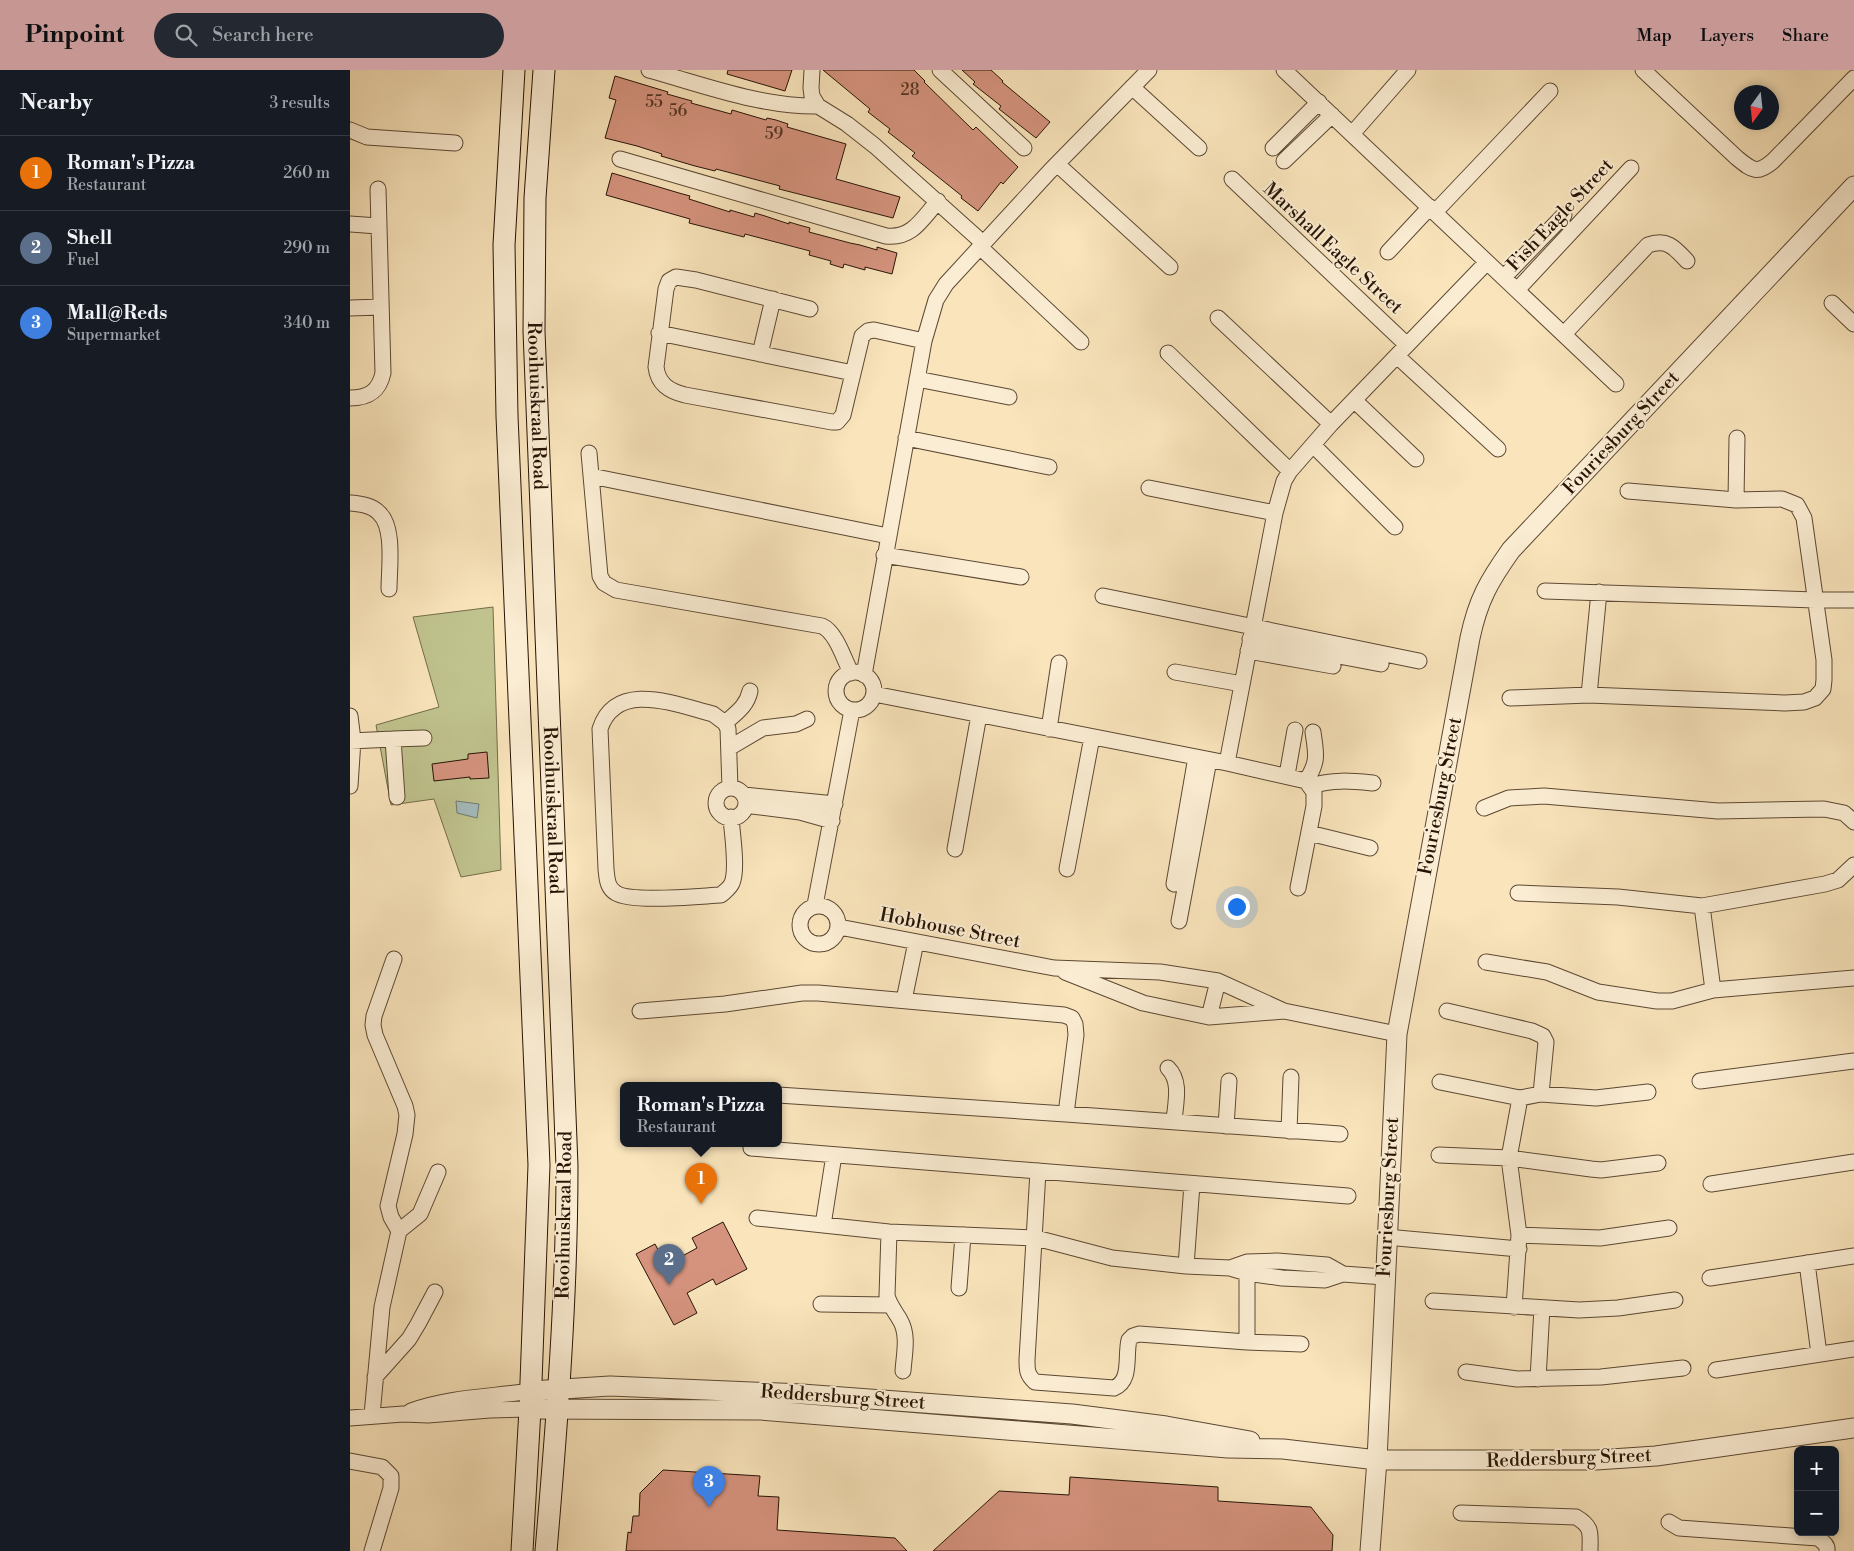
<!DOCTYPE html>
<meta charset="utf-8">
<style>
:root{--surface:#171b24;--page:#242831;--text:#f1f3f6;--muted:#9ea1a6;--line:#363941;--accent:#c59692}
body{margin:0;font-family:"Libre Bodoni",serif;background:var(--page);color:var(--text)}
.controls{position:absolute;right:15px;bottom:15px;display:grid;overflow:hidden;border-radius:8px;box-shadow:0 2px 8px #0003}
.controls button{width:45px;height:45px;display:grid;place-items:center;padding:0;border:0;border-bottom:1px solid var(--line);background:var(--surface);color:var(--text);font:25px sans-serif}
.compass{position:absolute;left:1384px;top:15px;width:45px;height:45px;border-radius:50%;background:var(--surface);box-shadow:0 2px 8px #0003;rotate:195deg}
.you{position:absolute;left:886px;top:836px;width:18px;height:18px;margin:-12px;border:4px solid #fff;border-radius:50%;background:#1a73e8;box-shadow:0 0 0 8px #1a73e833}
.badge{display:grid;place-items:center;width:32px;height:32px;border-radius:50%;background:var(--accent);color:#fff;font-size:16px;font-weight:700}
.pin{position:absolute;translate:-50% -41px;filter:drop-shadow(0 1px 2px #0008)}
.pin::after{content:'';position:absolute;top:26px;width:18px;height:15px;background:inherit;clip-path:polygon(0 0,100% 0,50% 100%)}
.popup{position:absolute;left:270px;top:1012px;width:162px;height:65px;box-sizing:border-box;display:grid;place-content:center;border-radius:8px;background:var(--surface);filter:drop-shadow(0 1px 4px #0005);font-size:16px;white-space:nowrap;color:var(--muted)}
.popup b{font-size:19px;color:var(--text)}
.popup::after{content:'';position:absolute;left:50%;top:100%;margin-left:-10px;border:10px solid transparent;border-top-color:var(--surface)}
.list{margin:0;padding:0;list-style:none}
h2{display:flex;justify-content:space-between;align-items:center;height:65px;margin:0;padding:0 20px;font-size:21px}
h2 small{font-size:16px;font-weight:400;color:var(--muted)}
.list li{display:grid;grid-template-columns:32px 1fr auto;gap:15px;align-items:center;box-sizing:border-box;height:75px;padding:0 20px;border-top:1px solid var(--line)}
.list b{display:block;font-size:19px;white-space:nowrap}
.list p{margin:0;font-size:16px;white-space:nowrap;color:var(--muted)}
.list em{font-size:16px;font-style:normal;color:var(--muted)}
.icon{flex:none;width:28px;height:28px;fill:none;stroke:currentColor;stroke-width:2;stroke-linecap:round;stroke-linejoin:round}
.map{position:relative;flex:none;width:1504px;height:1481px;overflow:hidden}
header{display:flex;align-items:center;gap:30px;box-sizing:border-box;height:70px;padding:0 25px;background:var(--accent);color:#111}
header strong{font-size:24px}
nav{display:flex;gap:28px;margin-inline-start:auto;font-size:18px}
.search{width:350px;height:45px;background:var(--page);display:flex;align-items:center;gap:12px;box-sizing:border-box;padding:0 18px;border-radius:28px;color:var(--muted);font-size:19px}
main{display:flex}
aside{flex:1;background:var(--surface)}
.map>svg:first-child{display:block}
</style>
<header>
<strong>Pinpoint</strong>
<div class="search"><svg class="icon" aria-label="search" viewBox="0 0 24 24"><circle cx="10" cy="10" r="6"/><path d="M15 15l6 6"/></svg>Search here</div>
<nav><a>Map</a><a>Layers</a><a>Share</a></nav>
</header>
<main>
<aside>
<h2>Nearby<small>3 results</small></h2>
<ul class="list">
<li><span class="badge" style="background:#e8710a">1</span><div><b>Roman's Pizza</b><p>Restaurant</p></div><em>260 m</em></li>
<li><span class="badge" style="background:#5c6f8a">2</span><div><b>Shell</b><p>Fuel</p></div><em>290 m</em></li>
<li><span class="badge" style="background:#3f7fe0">3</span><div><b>Mall@Reds</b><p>Supermarket</p></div><em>340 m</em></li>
</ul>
</aside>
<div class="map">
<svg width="1504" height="1481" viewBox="0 0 1504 1481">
<rect width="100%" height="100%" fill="#f9e4bb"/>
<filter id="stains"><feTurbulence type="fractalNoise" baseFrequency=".004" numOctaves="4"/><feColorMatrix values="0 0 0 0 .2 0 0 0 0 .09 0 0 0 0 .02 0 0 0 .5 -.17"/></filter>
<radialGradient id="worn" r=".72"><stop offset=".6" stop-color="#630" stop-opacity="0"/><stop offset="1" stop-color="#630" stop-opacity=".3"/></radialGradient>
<path fill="#c0c38e" stroke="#746c4a" d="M143 537 151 800 111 807 84 729 41 735 26 655 89 637 63 547Z"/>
<path fill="#a4bbbc" stroke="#727873" d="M106 731 129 734 127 748 107 743Z"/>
<path fill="#d5937e" stroke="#271406" d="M378 0H442L435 21 377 4Z
M473 0H564L575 11 574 12 623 60 626 57 668 97 653 114 651 112 628 141 611 128 612 126 562 86 565 83 538 62 540 59 518 42 520 39Z
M612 0H641L653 11 652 12 700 52 686 68 649 39 651 36 623 14 625 12Z
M265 6 318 22 317 24 342 31 341 33 381 44 382 40 416 50 417 48 426 50 438 54 437 57 496 74 486 109 550 127 543 148 429 119 430 116 366 99 365 101 345 96 311 86 312 84 287 76 255 68 266 30 259 28Z
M262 103 329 123 340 126 339 129 380 142V140L404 147 405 143 415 146 439 154V152L449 155 460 158 459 162 500 173 510 175 527 180V177L547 183 542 204 515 197V200L494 194 493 198 480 194 481 191 459 185 460 181 395 164 394 167 339 153 340 149 256 125Z
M137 682 139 708 120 709V707L84 711 82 694 118 689V684Z
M373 1152 397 1199 366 1215 363 1209 337 1223 347 1243 324 1255 286 1184 305 1174 316 1195 347 1178 342 1168Z
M313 1400 410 1406 408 1426 429 1427 427 1460 545 1468 557 1481H276L278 1462 281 1463 283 1446H289L290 1423Z
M720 1407 868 1417V1431L961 1437 983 1465 982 1481H583L649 1421 719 1425Z"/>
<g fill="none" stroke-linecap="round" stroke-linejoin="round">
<defs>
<path id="minor" d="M299 0C354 15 411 37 468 36
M462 0 461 18 462 26 468 36 497 54 525 76 633 173
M590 0 674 78
M934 0 1266 314
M1293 0 1387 88C1402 100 1407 105 1423 91L1504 8
M782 17 849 78
M0 60 17 67 105 73
M1002 64 1058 0
M923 78 969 32
M270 89 536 166C562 169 572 149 588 131
M934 91 982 45
M707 94 820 197
M882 109 1057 275
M1085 142 1200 21
M0 154 28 156
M630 177 731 272
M1038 182 1080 137
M1154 207 1214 145
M1167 220 1281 98
M1482 233 1504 254
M0 238 31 237
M460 239 346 210 326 207 319 211 316 219 306 297C308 314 319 321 335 325L482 352H487L493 345 512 266 518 261 524 260 574 271
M868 248 981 354
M309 263 503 303
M1214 264 1298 175C1317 168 1325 178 1337 191
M818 283 940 401
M410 284 423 229
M1047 286 1148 379
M567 309 659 327
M0 328C19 328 29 321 33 303L28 119
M1005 331 1066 389
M556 368 699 397
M963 375 1045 457
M239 383 250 506 254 513 266 520 472 556C486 562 494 589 501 603
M241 406 538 466
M799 418 925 443
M1386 430 1387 368
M0 433C10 434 22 435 29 443 45 457 39 499 39 519
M534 485 671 507
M1195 521 1465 530H1504
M753 526 1069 591
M900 569 1031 594
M898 581 983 596
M825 602 892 614
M486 621a19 19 0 1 1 38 0a19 19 0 1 1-38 0Z
M514 605 574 271 586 230 596 214 700 101 799 0
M524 624 877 693 956 711 964 722V736L948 818
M1239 625 1249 522
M1160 628 1239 625 1435 633 1454 632 1465 628 1473 619 1474 610V590L1454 448 1447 435 1432 429 1386 430 1278 421
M0 646 3 670 0 716
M375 653C386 643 397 636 400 621
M699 659 709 593
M0 671 43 669
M379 678 413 658 446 654 457 649
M877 693 925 443 934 411 940 401 981 354 1137 192
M937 705 945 660
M956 711C969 691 966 684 963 662
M961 716C982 709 1002 711 1023 713
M380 718 378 659 375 653 363 644C327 635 266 609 250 659L256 799C257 808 257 818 266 823 281 833 350 826 371 825 375 821 380 818 382 813 388 799 382 764 381 747
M366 733a15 15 0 1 1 30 0a15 15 0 1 1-30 0Z
M394 725 485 734
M47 727 43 669 74 668
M402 736 450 742 482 751
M1134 738 1159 728 1194 726 1368 741 1474 739 1494 743 1504 752
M959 763 1020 778
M605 779 629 645
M717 799 742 667
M824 814 846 687
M1168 823 1268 827 1352 836 1475 814 1488 810 1504 795
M465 835 502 640
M450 855a19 19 0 1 1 38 0a19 19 0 1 1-38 0Z
M1352 836 1363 920
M829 851 859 690
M489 857 704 898 810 902 868 911 934 941 1047 964
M1136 892 1197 902 1248 922 1307 931H1322L1363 920 1504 908
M715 902 793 933 859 947 934 941
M554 930 566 872
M290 941 375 934 452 923H468L714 945 722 948 725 954 726 965 716 1044
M1097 941 1182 961 1193 966 1196 972 1191 1024 1170 1028 1159 1088 1169 1165 1164 1237
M859 947 868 911
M818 998C832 1012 825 1034 824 1052
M1350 1011 1504 991
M1090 1012 1170 1028
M1191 1024 1246 1028 1298 1022
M428 1025 716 1044 990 1064
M876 1056 879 1011
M939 1061 941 1007
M401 1078 998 1126
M1089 1085 1159 1088 1241 1099 1251 1100 1308 1093
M688 1101 677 1290C677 1300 677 1305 685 1312L764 1318C782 1311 775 1286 779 1270L783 1266 789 1264 897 1272 951 1274
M1361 1114 1504 1092
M407 1148 539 1162 686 1168 762 1188 836 1196 880 1198 897 1203 932 1208 975 1210 993 1204 1034 1207
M473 1155 484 1085
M49 1161 70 1144 88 1102
M539 1162 537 1226C540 1236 545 1241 550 1250 559 1265 554 1285 553 1301
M1169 1165 1250 1168 1319 1158
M1036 1167 1169 1179
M897 1193V1272
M1457 1193 1469 1284
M836 1196 842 1114
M880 1198 897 1192 927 1191 977 1195 993 1204
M1360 1208 1504 1186
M609 1218 613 1165
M1083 1231 1229 1240 1268 1238 1325 1230
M471 1234 539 1235
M1366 1300 1504 1279
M1116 1302 1167 1309 1251 1307 1333 1298
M25 1307 59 1269 68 1254 85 1222
M1188 1309 1192 1238
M61 1341C99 1327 141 1327 181 1321
M22 1345 32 1237 49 1161 41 1147 38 1136 55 1064 57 1045 55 1036 25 965 23 955 24 946 44 889
M0 1348 53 1344 78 1345 140 1340 180 1339
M0 1391 32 1397 41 1406V1418L22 1481
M1111 1443 1226 1447C1243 1457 1240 1463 1240 1481
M1319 1452 1329 1458 1468 1468C1473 1472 1478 1475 1477 1481"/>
<path id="tertiary" d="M181 1321 260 1316 452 1324 722 1344 816 1356 900 1371
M180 1339 410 1340 878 1378 933 1379 1027 1390H1246L1306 1386 1504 1358
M1020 1481 1027 1390 1047 964 1120 568C1128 530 1139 511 1161 480L1504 116"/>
<g id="secondary">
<path d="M164 0 154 175 157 346 189 1095 180 1339 172 1481"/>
<path id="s1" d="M194 0 185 128 184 261 217 1096C217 1224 207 1353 196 1481"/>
</g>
</defs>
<use href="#minor" stroke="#5c4833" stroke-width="17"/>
<use href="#tertiary" stroke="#5c4833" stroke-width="21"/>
<use href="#secondary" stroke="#271406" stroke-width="23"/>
<use href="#minor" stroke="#fbedd3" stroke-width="15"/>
<use href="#tertiary" stroke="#fbedd3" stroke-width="19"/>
<use href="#secondary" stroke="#fbedd3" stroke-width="21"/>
</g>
<g text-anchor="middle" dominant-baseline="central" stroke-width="4" stroke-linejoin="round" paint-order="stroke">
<g font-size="16" fill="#523424">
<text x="560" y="20">28</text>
<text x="304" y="32">55</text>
<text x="328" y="41">56</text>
<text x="424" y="64">59</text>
</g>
<g font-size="19" fill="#271406" stroke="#fbedd3">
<text transform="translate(1210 145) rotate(-47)">Fish Eagle Street</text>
<text transform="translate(983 178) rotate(43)">Marshall Eagle Street</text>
<text stroke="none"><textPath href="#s1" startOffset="336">Rooihuiskraal Road</textPath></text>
<text transform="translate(1271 363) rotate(-47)">Fouriesburg Street</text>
<text transform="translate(1090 726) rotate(-79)">Fouriesburg Street</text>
<text stroke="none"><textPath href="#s1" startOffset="741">Rooihuiskraal Road</textPath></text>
<text transform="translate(600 858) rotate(11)">Hobhouse Street</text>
<text transform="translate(1038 1127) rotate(-87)">Fouriesburg Street</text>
<text transform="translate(214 1145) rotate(-89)">Rooihuiskraal Road</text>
<text transform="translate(493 1327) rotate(4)">Reddersburg Street</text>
<text transform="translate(1219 1388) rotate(-2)">Reddersburg Street</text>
</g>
</g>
<rect width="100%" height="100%" filter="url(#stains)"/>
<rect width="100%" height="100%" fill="url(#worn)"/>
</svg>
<div class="controls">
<button>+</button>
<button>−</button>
</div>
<svg class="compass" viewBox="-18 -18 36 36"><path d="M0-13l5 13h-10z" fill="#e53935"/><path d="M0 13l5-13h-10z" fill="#9ea1a6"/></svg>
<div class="you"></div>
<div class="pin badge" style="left:351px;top:1134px;background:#e8710a">1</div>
<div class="popup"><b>Roman's Pizza</b>Restaurant</div>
<div class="pin badge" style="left:319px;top:1215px;background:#5c6f8a">2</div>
<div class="pin badge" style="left:359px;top:1437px;background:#3f7fe0">3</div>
</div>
</main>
